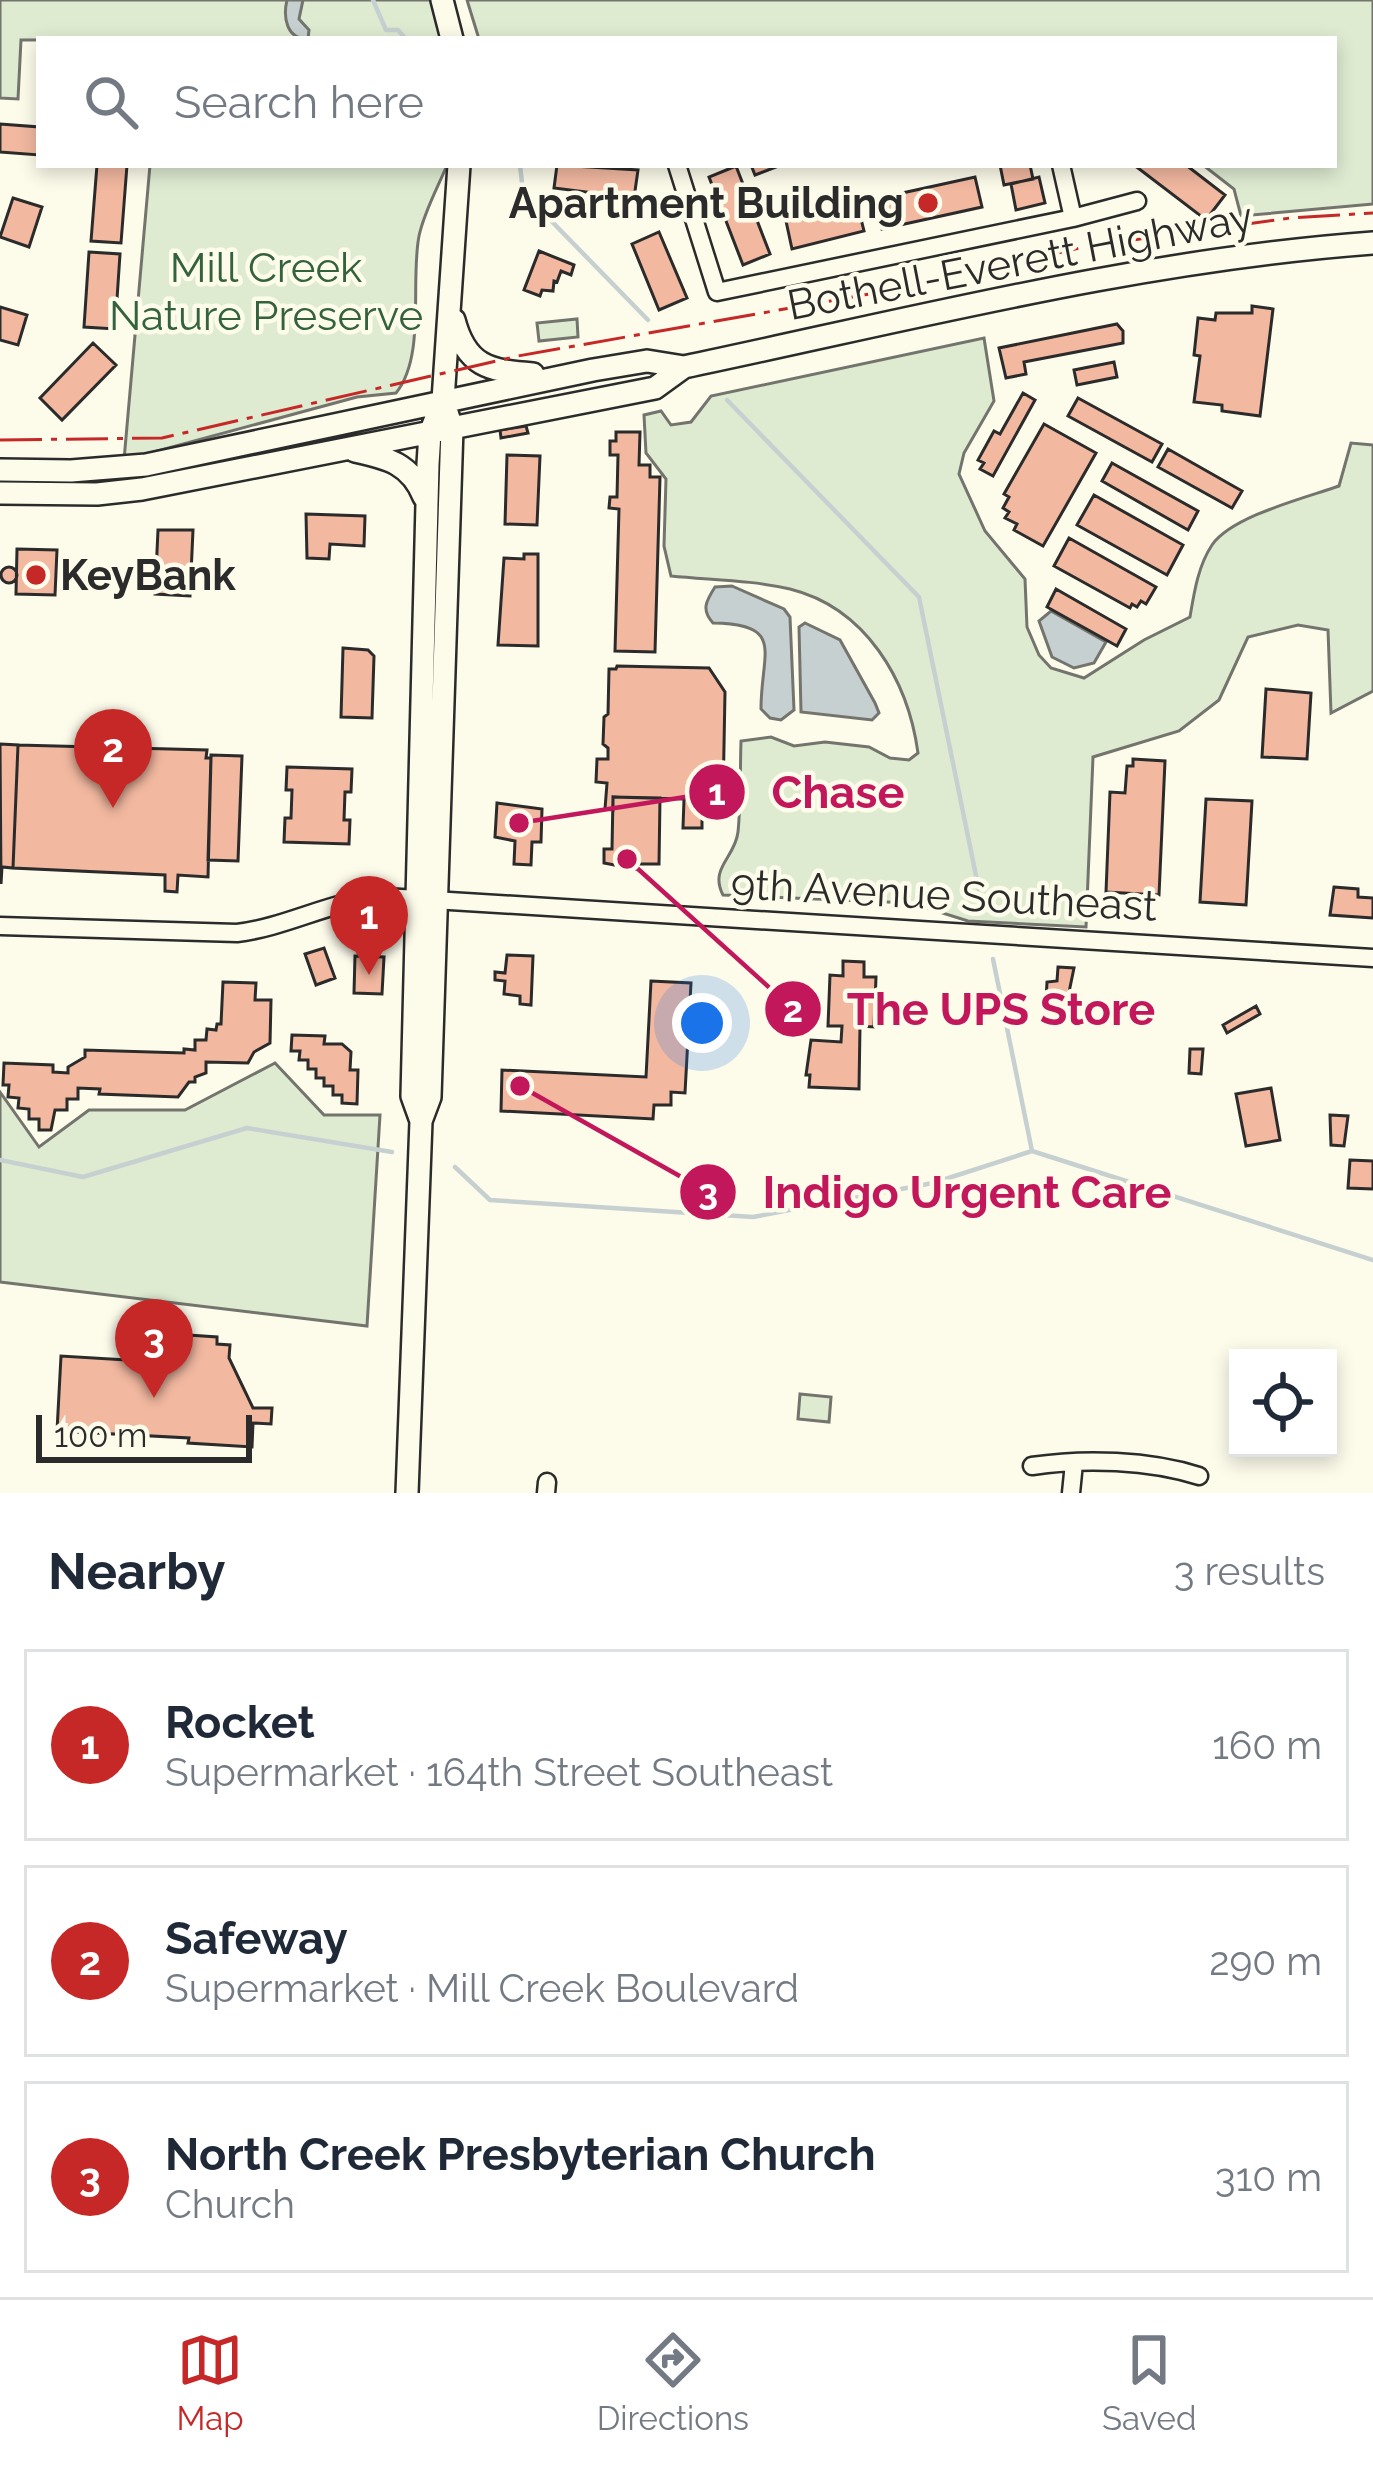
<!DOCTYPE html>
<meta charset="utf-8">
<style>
:root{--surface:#fff;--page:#f6f6f7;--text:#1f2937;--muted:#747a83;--line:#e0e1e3;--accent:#c62828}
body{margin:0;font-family:Raleway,sans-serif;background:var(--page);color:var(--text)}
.controls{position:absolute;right:36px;bottom:36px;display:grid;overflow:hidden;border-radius:0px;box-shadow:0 6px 18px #0003}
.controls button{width:108px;height:108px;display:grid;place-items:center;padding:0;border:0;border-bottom:3px solid var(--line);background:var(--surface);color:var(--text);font:60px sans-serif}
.scale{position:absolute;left:36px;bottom:30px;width:216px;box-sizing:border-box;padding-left:12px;border:6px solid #2b2b2b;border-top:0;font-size:33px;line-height:42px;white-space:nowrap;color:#2b2b2b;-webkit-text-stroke:9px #fdfbea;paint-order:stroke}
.you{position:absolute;left:702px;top:1023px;width:42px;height:42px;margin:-30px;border:9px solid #fff;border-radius:50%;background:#1a73e8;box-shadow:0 0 0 18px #1a73e833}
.badge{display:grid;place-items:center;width:78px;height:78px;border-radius:50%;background:var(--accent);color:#fff;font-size:39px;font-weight:700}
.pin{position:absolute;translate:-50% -99px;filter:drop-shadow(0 3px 6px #0008)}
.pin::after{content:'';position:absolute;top:63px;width:42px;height:36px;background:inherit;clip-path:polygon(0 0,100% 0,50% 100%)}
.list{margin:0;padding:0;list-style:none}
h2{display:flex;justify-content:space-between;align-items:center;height:156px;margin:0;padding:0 48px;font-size:51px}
h2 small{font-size:39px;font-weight:400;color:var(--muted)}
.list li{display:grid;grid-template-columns:78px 1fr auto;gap:36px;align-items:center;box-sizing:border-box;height:192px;margin:0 24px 24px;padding:0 24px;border:3px solid var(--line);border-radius:0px}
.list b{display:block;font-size:45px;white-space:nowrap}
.list p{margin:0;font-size:39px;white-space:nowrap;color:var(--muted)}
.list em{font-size:39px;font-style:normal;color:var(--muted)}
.icon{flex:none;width:66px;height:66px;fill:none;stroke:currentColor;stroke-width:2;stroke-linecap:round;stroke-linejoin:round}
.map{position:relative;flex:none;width:1373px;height:1493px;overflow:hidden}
.search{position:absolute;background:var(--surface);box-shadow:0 6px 18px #0003;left:36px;right:36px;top:36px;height:132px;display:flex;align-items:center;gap:30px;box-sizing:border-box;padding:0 42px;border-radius:0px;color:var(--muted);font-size:45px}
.sheet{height:804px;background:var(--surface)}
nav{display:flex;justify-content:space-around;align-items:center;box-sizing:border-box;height:168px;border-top:3px solid var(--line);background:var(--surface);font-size:33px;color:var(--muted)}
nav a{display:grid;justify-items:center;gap:6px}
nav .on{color:var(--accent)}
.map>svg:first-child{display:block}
</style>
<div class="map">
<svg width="1373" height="1493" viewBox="0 0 1373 1493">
<rect width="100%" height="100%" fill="#fdfbea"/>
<path fill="#deebd1" stroke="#74746e" stroke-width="3" d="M0 0H442L451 39 21 40 18 99 0 98Z
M467 0H1373V204L1241 216 1234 189 1203 165H1334V39H479Z
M150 165H447C438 187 424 212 419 236 410 282 426 356 396 393L357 397 124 460Z
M577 319 578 337 539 341 537 323Z
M984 338 994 401 964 453 959 474 985 531 1025 579 1027 627 1039 655 1051 668 1084 678 1144 640 1190 617C1194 593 1198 566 1212 545 1232 516 1305 498 1339 486L1351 443 1373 445V691L1331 713 1328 630 1298 625 1248 637 1219 700 1179 731 1093 757 1086 927 968 921 911 903 723 895C709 868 735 858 738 832 741 802 740 771 741 741L771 737 794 746 825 742 869 747 890 758 909 760 918 753C908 680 866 608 790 589 752 580 710 580 671 576L664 546 666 479 646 453 644 415 661 411 671 425 691 422 711 396Z
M275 1063 324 1115H380L367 1326 0 1282V1092L39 1147 89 1110H185Z
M800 1394 831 1397 829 1422 798 1419Z"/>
<path fill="#c7d0d0" stroke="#74746e" stroke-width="3" d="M287 0H303L299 19 309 30 308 39C286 39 283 17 287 0Z
M732 586 784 609 790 617 794 710 781 720 770 718 761 709C761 652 786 624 713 623 701 610 706 601 715 587Z
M1051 611 1106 642 1094 663 1074 668 1052 657 1039 621Z
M805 623 840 640 875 703 879 713 872 720 801 712 799 627Z"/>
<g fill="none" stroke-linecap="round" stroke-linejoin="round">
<path stroke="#c7d0d0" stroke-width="4.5" d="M373 0 386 30H398L406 39
M520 165 523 192 648 320
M727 400 919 597 981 900
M993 959 1032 1151
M0 1160 83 1177 247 1128 392 1152
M455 1167 490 1200 753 1217 933 1183 1032 1151 1373 1260"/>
</g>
<path fill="#f2b8a0" stroke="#2b2b2b" stroke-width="3" d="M0 124 39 127V155L0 152Z
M97 165H127L121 243 91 241Z
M557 165 638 170 634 198 554 188Z
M751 165H781L755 175Z
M1000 165H1030L1033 179 1004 185Z
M1134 165H1186L1225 195 1206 220Z
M736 166 770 254 743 265 709 177Z
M975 177 982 207 882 229 875 199Z
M1039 177 1045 203 1016 210 1011 184Z
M13 198 42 207 29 247 0 237Z
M857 203 864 231 792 249 786 221Z
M659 232 687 298 659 310 632 244Z
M539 251 574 265 571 275 561 271 557 282 554 281 553 291 542 290 540 296 524 290Z
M89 252 120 254 115 329 84 327Z
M1252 306 1273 309 1260 416 1222 411V405L1194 402 1200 356 1194 355 1198 318 1215 320 1216 313H1252Z
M0 307 27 315 18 345 0 340Z
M1117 324 1123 331V343L1024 362 1026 374 1006 378 999 348Z
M93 343 116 365 62 420 40 398Z
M1114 362 1117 377 1077 385 1074 370Z
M1023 393 1035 400 993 476 980 469 984 463 978 460 994 431 1000 434Z
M1078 398 1162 444 1152 462 1068 416Z
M1044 424 1096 453 1043 546 1014 530 1017 524 1005 518 1009 512 1003 508 1009 497 1004 494Z
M526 426 528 433 501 438 500 430Z
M616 432H640L639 465H650V477H660L655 652 615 651 619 509 609 508 610 497H617L618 455H610V441H616Z
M1168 449 1242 491 1232 508 1158 467Z
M507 455 540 456 537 525 505 524Z
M1112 463 1198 511 1188 530 1102 481Z
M1094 495 1183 545 1167 575 1077 525Z
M306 514 365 516 364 546 330 544 329 559 307 558Z
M158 530H193L190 596 155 594Z
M1069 538 1156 587 1146 604 1141 601 1137 607 1132 604 1130 608 1054 566Z
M17 549 57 550 55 595 16 594Z
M524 554H538V646L498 645 504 558 524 559Z
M1 575a8 8 0 1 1 16 0a8 8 0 1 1-16 0Z
M1056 589 1126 629 1117 646 1047 607Z
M343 648 368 650 374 656 372 718 341 717Z
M617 666 709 668 725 692 723 800H717V813H702V828H683L684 799 613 797V810L605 809 607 783 596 782 597 759H608V748L603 744 604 717 608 714 609 669H616Z
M1266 689 1311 693 1307 759 1262 757Z
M0 744 18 745 13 868 2 867 1 884Z
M18 745 207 750 206 758H211L208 877 178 875 177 892 165 891V875L13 868Z
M211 755 242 756 238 861 208 860Z
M1133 759 1165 761 1159 895 1106 892 1110 792 1125 793 1127 766H1133Z
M287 767 352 769 351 792H345L344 820H350L349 844 284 842 285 818H291L292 790H286Z
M613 797 660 798 659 864H635V869L604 863V849H612Z
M1206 799 1252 801 1246 905 1200 902Z
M497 803 542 809 541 842H532L531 865 514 864 515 841 495 837Z
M1334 887 1358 889V897L1373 898V918L1330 915Z
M324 948 335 978 316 985 305 954Z
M507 955 533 956 531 1005 520 1004V996L504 994 505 981 495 980V972L505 973Z
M355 956 384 957 382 994 354 993Z
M843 961 864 962V977H876L874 1027 860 1026 859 1089 809 1087 810 1075H806L811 1040 841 1042 842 1026H828L830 975 843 976Z
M1058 967 1074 968 1067 1002 1046 1000 1047 982 1057 981Z
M651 981 691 983 685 1093 671 1092V1105H654L653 1119 501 1111 502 1070 646 1077Z
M223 982 256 983 255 1000H271L270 1043 254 1052 248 1063 206 1062V1073L195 1077V1082H189L178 1097 99 1094 100 1089 78 1088V1099H67V1110H55L51 1130H39V1119H29V1109L18 1108 19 1098 8 1097 9 1085H3L4 1063 53 1065V1072L68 1073V1067L85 1057V1050L184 1053V1049L195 1050V1040H206L207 1029 216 1030 217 1024H221Z
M1256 1006 1260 1014 1227 1033 1223 1025Z
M292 1035 325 1036 324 1044H342L351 1052 350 1070H358L357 1104 342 1103V1095H333V1086H324V1078H316V1069H308V1060H299L300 1051H291Z
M1190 1049H1203L1201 1074 1189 1073Z
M1271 1088 1280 1140 1246 1146 1236 1094Z
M1330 1115 1348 1116 1344 1146 1331 1145Z
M1350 1160 1373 1161V1189L1348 1188Z
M188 1335 217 1337V1344L230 1345 229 1358 253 1408H272L271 1424 253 1423 252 1447 188 1443 189 1438 57 1431 61 1356 161 1362 153 1347 167 1339 174 1351 178 1350 179 1341 188 1342Z"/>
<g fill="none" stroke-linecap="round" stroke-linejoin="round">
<defs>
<path id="minor" d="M677 165 717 292 1073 218 1137 201
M1061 165 1073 218
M0 926 237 933C288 927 334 899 385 897L1373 958
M1032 1466C1084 1458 1149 1460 1199 1476
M546 1493 547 1482
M1071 1493 1074 1463"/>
<path id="major" d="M442 0 452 39
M454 320C466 366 489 371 533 374
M355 451C388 458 411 464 424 497
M0 470 71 471 146 465 593 370 647 361 684 367C912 319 1140 260 1373 243
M0 493 97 494 142 489 655 388 684 367
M421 1121 412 1096 428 464 430 433 443 400
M407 1493 421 1121 430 1097 452 428 443 400 459 165"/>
</defs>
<use href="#minor" stroke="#2b2b2b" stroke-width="21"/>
<use href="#major" stroke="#2b2b2b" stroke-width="26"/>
<use href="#minor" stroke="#fdfbea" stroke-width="16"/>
<use href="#major" stroke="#fdfbea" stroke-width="21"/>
<path stroke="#c62828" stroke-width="3" stroke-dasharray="42 9 6 9" stroke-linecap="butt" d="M0 440 162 438 518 356 898 289 1089 246 1290 218 1373 213"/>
</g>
<g fill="#c62828" stroke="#fdfbea" stroke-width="4.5">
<circle cx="928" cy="203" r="12"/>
<circle cx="36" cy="575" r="12"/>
</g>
<g text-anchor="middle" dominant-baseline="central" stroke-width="9" stroke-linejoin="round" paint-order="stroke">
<g font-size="42" font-weight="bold" fill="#2b2b2b" stroke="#fdfbea" text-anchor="end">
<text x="904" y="203">Apartment Building</text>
<text x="60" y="575" text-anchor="start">KeyBank</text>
</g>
<g font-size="42" fill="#2b2b2b" stroke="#fdfbea">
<text transform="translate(1020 261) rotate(-11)">Bothell-Everett Highway</text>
<text transform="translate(944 895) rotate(3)">9th Avenue Southeast</text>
</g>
<g font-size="42" fill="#34623c" stroke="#fdfbea">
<text x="266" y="267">Mill Creek<tspan x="266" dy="48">Nature Preserve</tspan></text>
</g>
</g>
<path fill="none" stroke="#c2185b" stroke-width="4.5" d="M519 823L717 792M627 859L793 1009M520 1086L708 1192"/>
<g fill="#c2185b" stroke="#fdfbea" stroke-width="4.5">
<circle cx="519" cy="823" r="12"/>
<circle cx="627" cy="859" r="12"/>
<circle cx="520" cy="1086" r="12"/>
<circle cx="717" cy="792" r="30"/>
<circle cx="793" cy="1009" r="30"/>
<circle cx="708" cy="1192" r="30"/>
</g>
<g font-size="36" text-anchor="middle" font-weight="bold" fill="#fff">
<text x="717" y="805">1</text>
<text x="793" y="1022">2</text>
<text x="708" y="1205">3</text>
</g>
<g font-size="45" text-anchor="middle" font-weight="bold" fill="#c2185b" stroke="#fdfbea" stroke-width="9" stroke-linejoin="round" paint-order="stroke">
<text x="838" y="808">Chase</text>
<text x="1001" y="1025">The UPS Store</text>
<text x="967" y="1208">Indigo Urgent Care</text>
</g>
</svg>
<div class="controls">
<button><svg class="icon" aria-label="locate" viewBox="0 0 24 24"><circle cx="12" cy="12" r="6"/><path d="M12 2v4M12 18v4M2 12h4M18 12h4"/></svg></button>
</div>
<div class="scale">100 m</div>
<div class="you"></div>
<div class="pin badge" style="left:369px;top:975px">1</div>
<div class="pin badge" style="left:113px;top:808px">2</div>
<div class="pin badge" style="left:154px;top:1398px">3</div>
<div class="search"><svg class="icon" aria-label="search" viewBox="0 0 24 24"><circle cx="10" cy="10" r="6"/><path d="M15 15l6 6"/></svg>Search here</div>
</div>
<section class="sheet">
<h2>Nearby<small>3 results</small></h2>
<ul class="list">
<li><span class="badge">1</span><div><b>Rocket</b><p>Supermarket · 164th Street Southeast</p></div><em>160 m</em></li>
<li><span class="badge">2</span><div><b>Safeway</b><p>Supermarket · Mill Creek Boulevard</p></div><em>290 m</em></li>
<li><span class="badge">3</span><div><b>North Creek Presbyterian Church</b><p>Church</p></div><em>310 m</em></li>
</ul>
</section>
<nav>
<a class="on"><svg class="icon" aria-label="map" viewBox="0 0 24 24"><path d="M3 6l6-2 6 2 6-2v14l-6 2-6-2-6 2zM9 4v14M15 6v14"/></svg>Map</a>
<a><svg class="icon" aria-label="directions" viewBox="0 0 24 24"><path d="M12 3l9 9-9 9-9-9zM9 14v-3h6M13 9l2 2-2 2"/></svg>Directions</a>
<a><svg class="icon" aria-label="saved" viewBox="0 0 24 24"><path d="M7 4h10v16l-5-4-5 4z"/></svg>Saved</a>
</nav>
